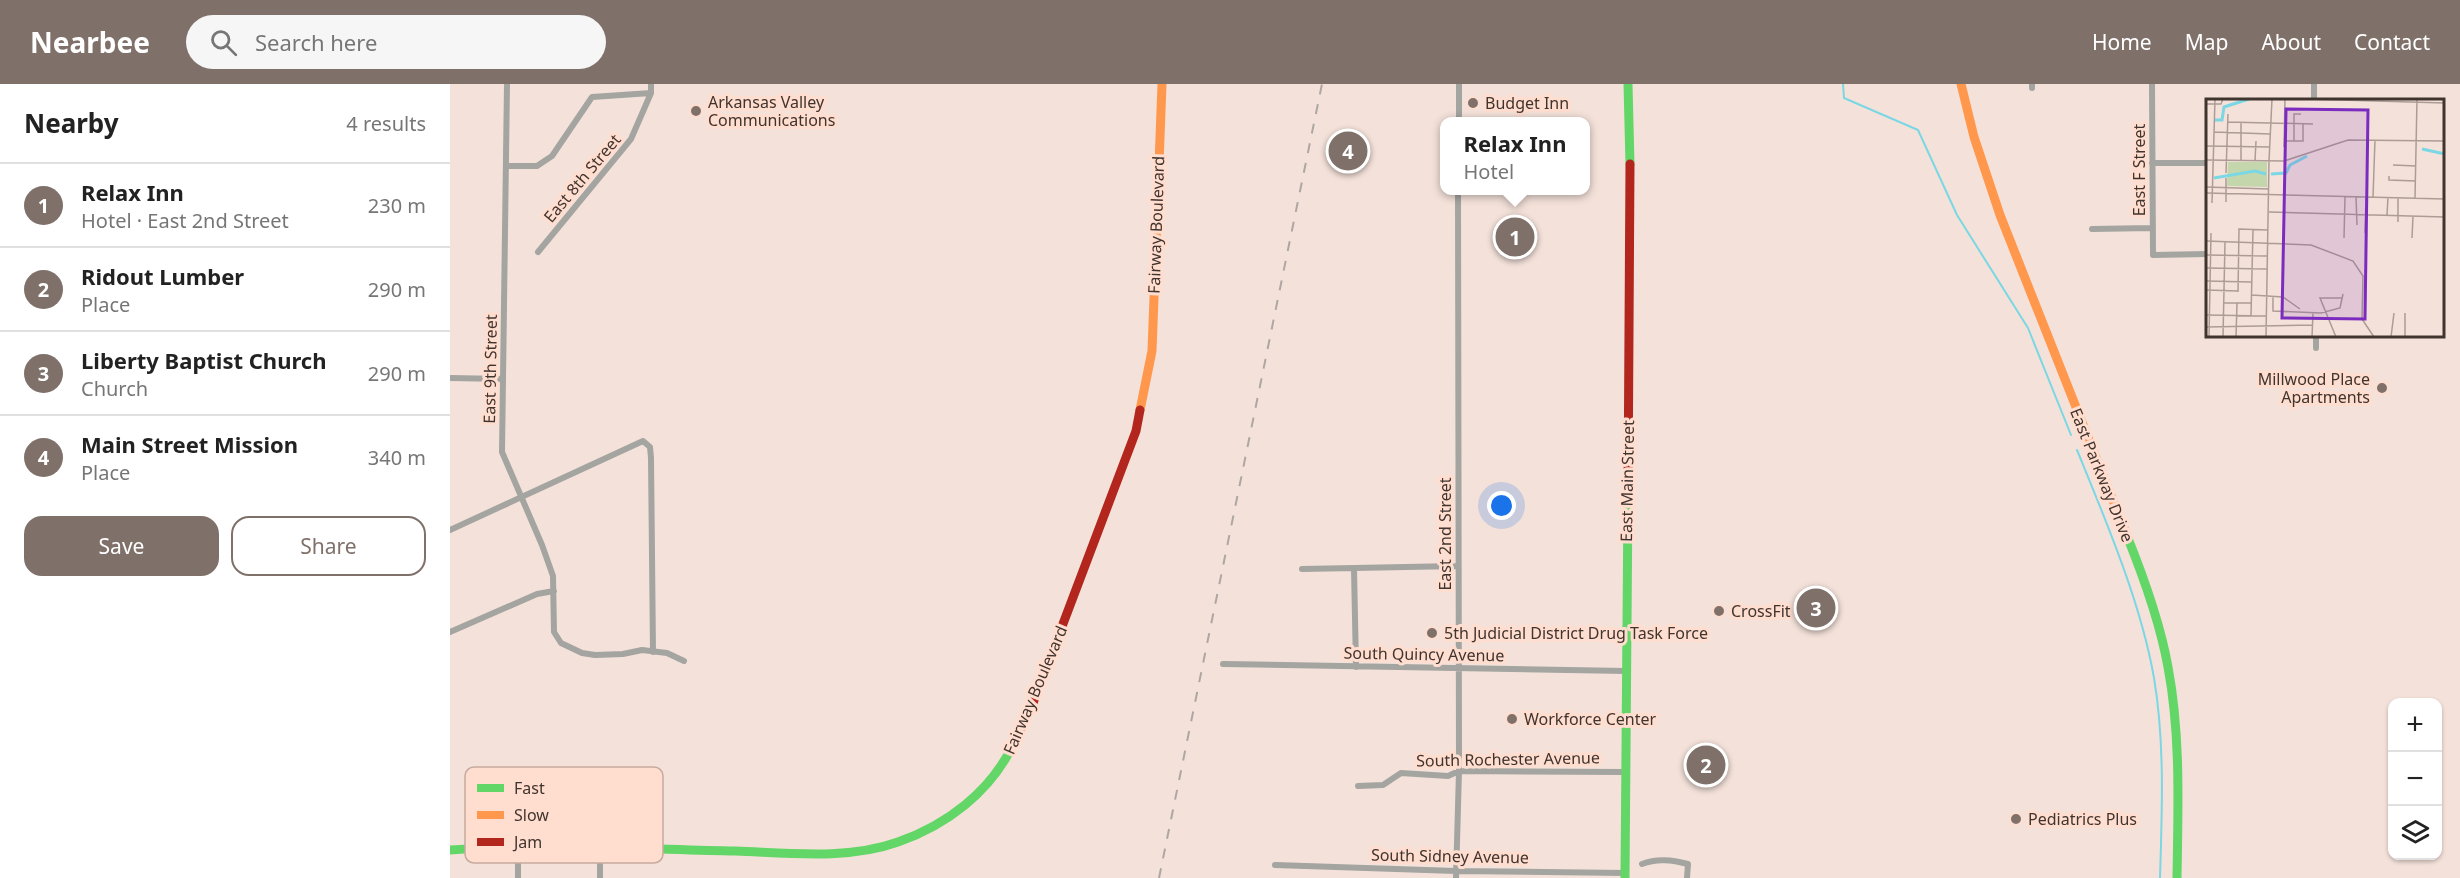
<!DOCTYPE html>
<meta charset="utf-8">
<style>
:root{--surface:#fff;--page:#f6f6f6;--text:#222;--muted:#767676;--line:#e0e0e0;--accent:#7f716a}
body{margin:0;font-family:"Noto Sans",sans-serif;background:var(--page);color:var(--text)}
.controls{position:absolute;right:18px;bottom:18px;display:grid;overflow:hidden;border-radius:12px;box-shadow:0 2px 4px #0004}
.controls button{width:54px;height:54px;display:grid;place-items:center;padding:0;border:0;border-bottom:2px solid var(--line);background:var(--surface);color:var(--text);font:30px sans-serif}
.you{position:absolute;left:1052px;top:422px;width:21px;height:21px;margin:-15px;border:4px solid #fff;border-radius:50%;background:#1a73e8;box-shadow:0 0 0 9px #1a73e833}
.badge{display:grid;place-items:center;width:39px;height:39px;border-radius:50%;background:var(--accent);color:#fff;font-size:20px;font-weight:700}
.pin{position:absolute;translate:-50% -50%;border:3px solid #fff;box-shadow:0 2px 6px #0006}
.popup{position:absolute;left:990px;top:33px;width:150px;height:78px;box-sizing:border-box;display:grid;place-content:center;border-radius:12px;background:var(--surface);filter:drop-shadow(0 2px 4px #0005);font-size:20px;white-space:nowrap;color:var(--muted)}
.popup b{font-size:22px;color:var(--text)}
.popup::after{content:'';position:absolute;left:50%;top:100%;margin-left:-12px;border:12px solid transparent;border-top-color:var(--surface)}
.list{margin:0;padding:0;list-style:none}
h2{display:flex;justify-content:space-between;align-items:center;height:78px;margin:0;padding:0 24px;font-size:26px}
h2 small{font-size:20px;font-weight:400;color:var(--muted)}
.list li{display:grid;grid-template-columns:39px 1fr auto;gap:18px;align-items:center;box-sizing:border-box;height:84px;padding:0 24px;border-top:2px solid var(--line)}
.list b{display:block;font-size:22px;white-space:nowrap}
.list p{margin:0;font-size:20px;white-space:nowrap;color:var(--muted)}
.list em{font-size:20px;font-style:normal;color:var(--muted)}
.actions{display:flex;gap:12px;padding:18px 24px}
.actions a{flex:1;padding:14px 0;border:2px solid var(--accent);border-radius:18px;text-align:center;font-size:21px;color:var(--accent)}
.actions .main{background:var(--accent);color:#fff}
.icon{flex:none;width:33px;height:33px;fill:none;stroke:currentColor;stroke-width:2;stroke-linecap:round;stroke-linejoin:round}
.map{position:relative;flex:none;width:2010px;height:794px;overflow:hidden}
header{display:flex;align-items:center;gap:36px;box-sizing:border-box;height:84px;padding:0 30px;background:var(--accent);color:#fff}
header strong{font-size:28px}
nav{display:flex;gap:33px;margin-inline-start:auto;font-size:21px}
.search{width:420px;height:54px;background:var(--page);display:flex;align-items:center;gap:15px;box-sizing:border-box;padding:0 21px;border-radius:33px;color:var(--muted);font-size:22px}
main{display:flex}
aside{flex:1;background:var(--surface)}
.map>svg:first-child{display:block}
</style>
<header>
<strong>Nearbee</strong>
<div class="search"><svg class="icon" aria-label="search" viewBox="0 0 24 24"><circle cx="10" cy="10" r="6"/><path d="M15 15l6 6"/></svg>Search here</div>
<nav><a>Home</a><a>Map</a><a>About</a><a>Contact</a></nav>
</header>
<main>
<aside>
<h2>Nearby<small>4 results</small></h2>
<ul class="list">
<li><span class="badge">1</span><div><b>Relax Inn</b><p>Hotel · East 2nd Street</p></div><em>230 m</em></li>
<li><span class="badge">2</span><div><b>Ridout Lumber</b><p>Place</p></div><em>290 m</em></li>
<li><span class="badge">3</span><div><b>Liberty Baptist Church</b><p>Church</p></div><em>290 m</em></li>
<li><span class="badge">4</span><div><b>Main Street Mission</b><p>Place</p></div><em>340 m</em></li>
</ul>
<div class="actions"><a class="main">Save</a><a>Share</a></div>
</aside>
<div class="map">
<svg width="2010" height="794" viewBox="0 0 2010 794">
<rect width="100%" height="100%" fill="#f4e2da"/>
<g fill="none" stroke-linecap="round" stroke-linejoin="round">
<path stroke="#7bd7e3" stroke-width="2" d="M1393 0 1394 14 1468 46 1507 131 1578 244 1621 351
M1627 366C1656 437 1691 519 1704 594 1715 659 1712 728 1710 794"/>
<path stroke="#a4a4a1" stroke-width="6" d="M57 0 52 368 92 461 103 492 104 548 111 559 132 569 145 571 173 570 192 566 217 569 234 577
M1582 0V4
M1702 0 1703 171 1758 170
M1864 0V16
M1009 38V0
M1702 79H1758
M57 82H87L102 72 142 13 201 9
M1642 145 1702 144
M88 168 181 55 201 9V0
M1866 252V264
M0 294 53 295
M0 446 193 357 200 363 201 374 203 568
M852 485 1008 482
M904 485 906 583
M0 548 87 510 104 507
M773 580 1176 587
M908 702 933 701 951 689 998 692 1009 687 1175 688
M68 762V794
M1192 780C1207 774 1222 776 1238 780L1237 794
M825 781 1006 787 1175 789
M150 794V764
M1006 794 1009 687 1008 106"/>
<path stroke="#63d668" stroke-width="9" d="M1178 0 1180 80
M1677 452C1694 494 1710 538 1718 583 1731 652 1728 724 1727 794
M0 766C95 759 191 765 286 767 339 769 398 776 448 758 497 741 540 708 563 661
M1175 794 1178 412"/>
<path stroke="#ff974d" stroke-width="9" d="M1511 0 1524 53 1550 131 1677 452
M690 326 702 267 712 0"/>
<path stroke="#b3261e" stroke-width="9" d="M1178 412 1180 80
M563 661 580 627 686 347 690 326"/>
<path stroke="#ada6a2" stroke-width="2" stroke-dasharray="10 10" stroke-linecap="butt" d="M709 794 872 0"/>
</g>
<g fill="#7f716a" stroke="#ffddcf" stroke-width="2">
<circle cx="1023" cy="19" r="6"/>
<circle cx="246" cy="27" r="6"/>
<circle cx="1932" cy="304" r="6"/>
<circle cx="1269" cy="527" r="6"/>
<circle cx="982" cy="549" r="6"/>
<circle cx="1062" cy="635" r="6"/>
<circle cx="1566" cy="735" r="6"/>
</g>
<g text-anchor="middle" dominant-baseline="central" stroke-width="6" stroke-linejoin="round" paint-order="stroke">
<g font-size="16" fill="#40342e" stroke="#ffddcf" text-anchor="start">
<text x="258" y="18">Arkansas Valley<tspan x="258" dy="18">Communications</tspan></text>
<text x="1035" y="19">Budget Inn</text>
<text x="1920" y="295" text-anchor="end">Millwood Place<tspan x="1920" dy="18">Apartments</tspan></text>
<text x="1281" y="527">CrossFit</text>
<text x="994" y="549">5th Judicial District Drug Task Force</text>
<text x="1074" y="635">Workforce Center</text>
<text x="1578" y="735">Pediatrics Plus</text>
</g>
<g font-size="16" fill="#40342e" stroke="#ffddcf">
<text transform="translate(1689 86) rotate(-90)">East F Street</text>
<text transform="translate(132 94) rotate(-50)">East 8th Street</text>
<text transform="translate(706 141) rotate(-88)">Fairway Boulevard</text>
<text transform="translate(40 285) rotate(-89)">East 9th Street</text>
<text transform="translate(1652 391) rotate(68)">East Parkway Drive</text>
<text transform="translate(1177 397) rotate(-89)">East Main Street</text>
<text transform="translate(995 450) rotate(-90)">East 2nd Street</text>
<text transform="translate(974 570) rotate(1)">South Quincy Avenue</text>
<text transform="translate(585 606) rotate(-67)">Fairway Boulevard</text>
<text transform="translate(1058 675) rotate(-1)">South Rochester Avenue</text>
<text transform="translate(1000 772) rotate(1)">South Sidney Avenue</text>
</g>
</g>
<g transform="translate(1756 15)">
<rect width="238" height="238" fill="#f4e2da"/>
<path d="M22 63H61V88L21 87Z" fill="#c4d6ac"/>
<path fill="none" stroke="#7bd7e3" stroke-width="3" d="M8 21H16L18 8 43 0M216 50 239 55M65 75 80 74 84 66 101 57M8 79 49 72 60 75"/>
<path fill="none" stroke="#ac9c95" stroke-width="1.5" d="M100 0 239 4M0 5H15L17 0M22 23 107 25M8 33 64 35M78 42H97V25M88 42V15H95M0 47 64 48M78 48 79 0M0 61 78 62 142 41 239 42M35 61V24M49 62 50 42M63 62 66 0M187 66 210 67M20 74 22 15M183 77V81L210 82M0 88 63 90M0 94 239 100M150 98 151 126M167 98 169 41M209 99 211 0M20 103V79M6 104 9 0M63 113 239 118M181 116 182 98M192 123V99M159 134 160 98M138 139 139 97M206 139 207 117M0 142 105 146 147 162 157 177 156 220 168 238M0 156 61 157M0 169 61 170M0 182 45 183M0 191 32 192M32 193 33 130 62 131M46 196 77 198 94 210M67 197V212L115 214 134 209 137 195M18 204H45M0 216 60 217M45 217 47 131M0 228 107 226M3 238 5 134M17 238 19 143M30 238 31 204M60 238 63 62M106 238 107 214M130 238 114 199H136M185 238 188 214M199 238V214"/>
<path fill="#7b2cbf" fill-opacity="0.15" stroke="#7b2cbf" stroke-width="3" d="M80 10 162 11 159 220 76 219Z"/>
<rect width="238" height="238" fill="none" stroke="#40342e" stroke-width="3"/>
</g>
<rect x="15" y="683" width="198" height="96" rx="9" fill="#ffddcf" stroke="#c6aa9f" stroke-width="1.5"/>
<rect x="27" y="700" width="27" height="8" fill="#63d668"/>
<rect x="27" y="727" width="27" height="8" fill="#ff974d"/>
<rect x="27" y="754" width="27" height="8" fill="#b3261e"/>
<g font-size="16" fill="#40342e">
<text x="64" y="710">Fast</text>
<text x="64" y="737">Slow</text>
<text x="64" y="764">Jam</text>
</g>
</svg>
<div class="controls">
<button>+</button>
<button>−</button>
<button><svg class="icon" aria-label="layers" viewBox="0 0 24 24"><path d="M12 4l9 5-9 5-9-5zM3 14l9 5 9-5"/></svg></button>
</div>
<div class="you"></div>
<div class="pin badge" style="left:1065px;top:153px">1</div>
<div class="popup"><b>Relax Inn</b>Hotel</div>
<div class="pin badge" style="left:1256px;top:681px">2</div>
<div class="pin badge" style="left:1366px;top:524px">3</div>
<div class="pin badge" style="left:898px;top:67px">4</div>
</div>
</main>
